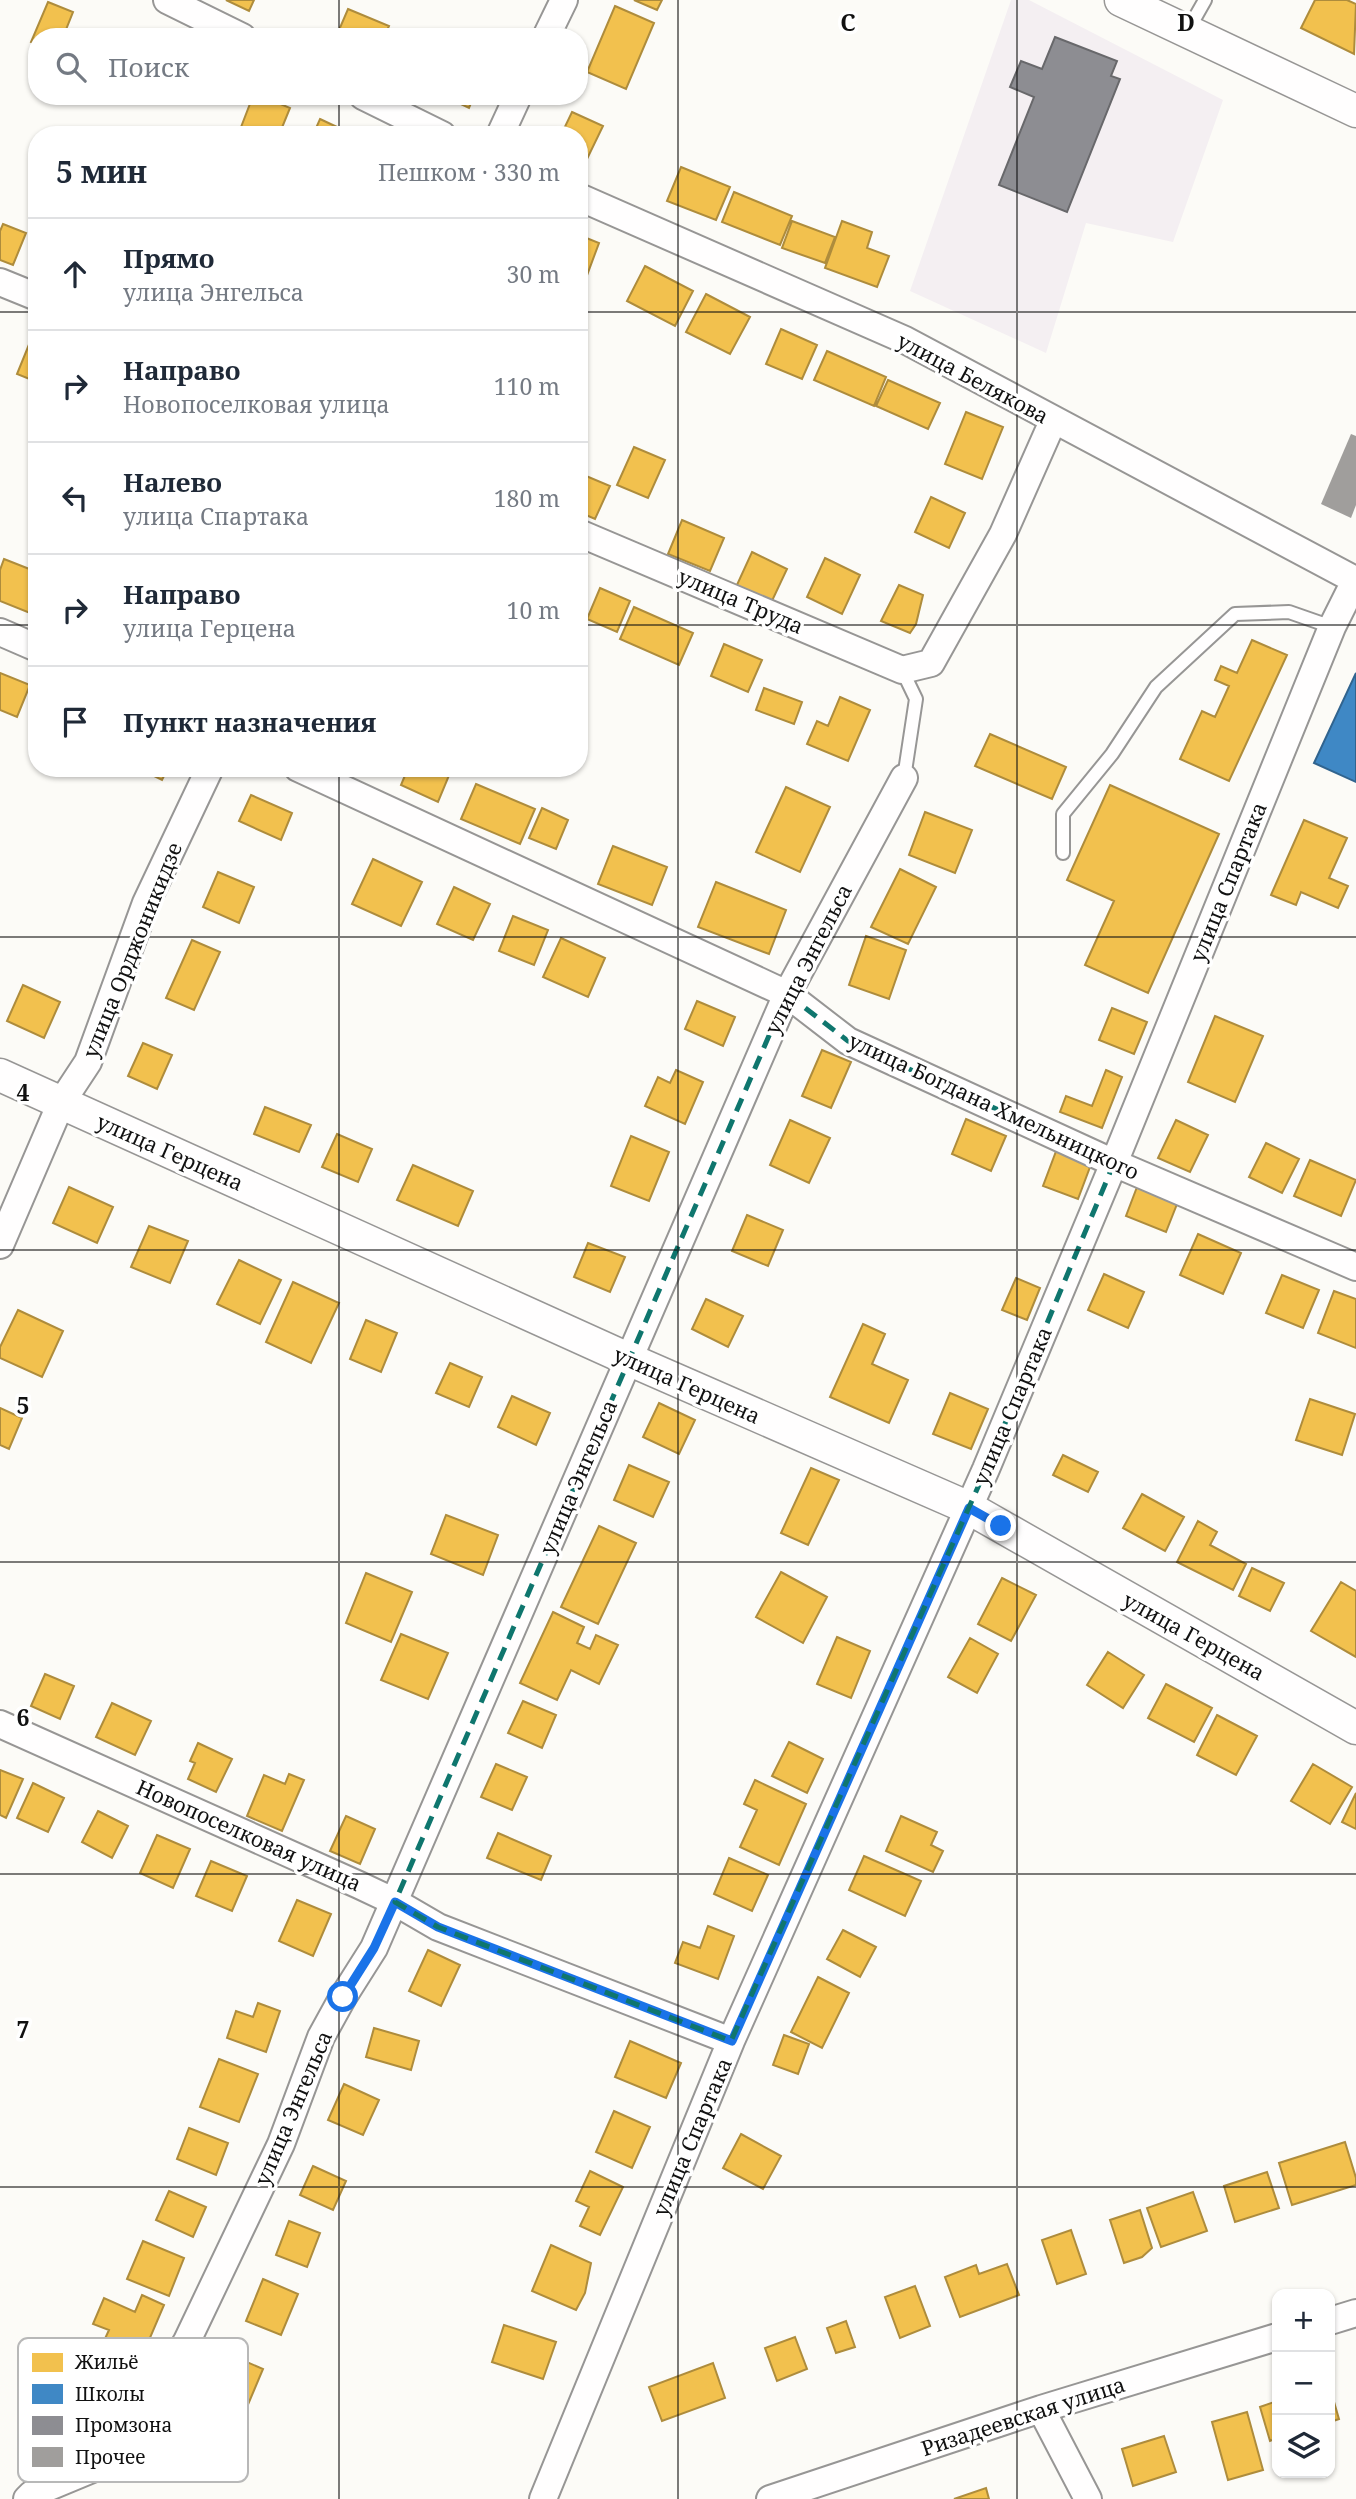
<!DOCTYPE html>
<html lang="ru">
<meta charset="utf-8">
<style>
:root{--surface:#fff;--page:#f2f2f3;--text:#1f2937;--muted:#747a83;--line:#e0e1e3}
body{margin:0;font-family:"Noto Serif",serif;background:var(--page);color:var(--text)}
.controls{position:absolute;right:21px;bottom:21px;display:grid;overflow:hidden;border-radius:14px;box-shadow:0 2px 5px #0004}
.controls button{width:63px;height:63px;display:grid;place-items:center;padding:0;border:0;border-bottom:2px solid var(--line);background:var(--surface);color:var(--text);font:35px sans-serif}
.stop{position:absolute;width:21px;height:21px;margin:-16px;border:5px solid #1a73e8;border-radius:50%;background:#fff}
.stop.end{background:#1a73e8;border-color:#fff;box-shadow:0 2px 7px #0008}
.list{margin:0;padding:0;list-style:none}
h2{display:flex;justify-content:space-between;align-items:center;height:91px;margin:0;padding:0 28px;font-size:30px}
h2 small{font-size:23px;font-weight:400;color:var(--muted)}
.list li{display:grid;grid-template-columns:46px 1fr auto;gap:21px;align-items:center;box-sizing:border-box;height:112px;padding:0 28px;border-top:2px solid var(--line)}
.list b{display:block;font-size:26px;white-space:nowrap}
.list p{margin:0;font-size:23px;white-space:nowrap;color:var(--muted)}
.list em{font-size:23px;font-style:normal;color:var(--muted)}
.icon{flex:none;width:38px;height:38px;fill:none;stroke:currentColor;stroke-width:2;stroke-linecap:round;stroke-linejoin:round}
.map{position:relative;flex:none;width:1356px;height:2499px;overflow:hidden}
.search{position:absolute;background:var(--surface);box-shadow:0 2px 5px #0004;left:28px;top:28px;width:560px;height:77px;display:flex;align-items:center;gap:18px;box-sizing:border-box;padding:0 24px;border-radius:28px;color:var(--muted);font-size:26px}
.panel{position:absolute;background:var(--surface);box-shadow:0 2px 5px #0004;left:28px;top:126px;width:560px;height:651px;border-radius:28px}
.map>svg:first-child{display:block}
</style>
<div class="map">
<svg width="1356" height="2499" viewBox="0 0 1356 2499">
<rect width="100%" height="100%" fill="#fcfbf7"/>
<path fill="#f4eff2" d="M1011 0H1029L1223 100 1173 242 1086 223 1046 353 910 291Z"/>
<path fill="#f2c14e" stroke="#ae8c3c" stroke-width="2" d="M226 0H254L249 11Z
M634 0H662L657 10Z
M1315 0H1347L1356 4 1354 54 1301 28Z
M48 2 73 12 63 37H37V45L31 42Z
M615 6 654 23 626 89 587 72Z
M348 9 389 26 384 37H336Z
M253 96H262L290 108 279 135H238Z
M444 96H474L469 108Z
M572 112 603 126 587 159 579 156V135H561Z
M320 119 354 135H313Z
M681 167 730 187 716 220 667 201Z
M734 192 792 216 780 245 722 222Z
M792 221 835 237 825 263 782 248Z
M842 221 872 232 867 248 889 256 877 287 825 268Z
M3 224 26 233 13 265 0 260V231Z
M579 235 599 243 586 278 579 276Z
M645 266 693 291 675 326 627 301Z
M706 294 750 317 730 354 686 332Z
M781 329 817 345 802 379 766 364Z
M30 342 37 344V382L17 374Z
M827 351 886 377 874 406 814 380Z
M888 380 940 403 928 429 876 406Z
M966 412 1003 427 982 479 945 464Z
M634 447 665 460 648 498 617 485Z
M579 473 610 486 595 519 579 512Z
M931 497 965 513 949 548 915 532Z
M682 520 724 538 710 571 668 554Z
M752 552 787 569 771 603 736 587Z
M825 558 860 575 842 614 807 597Z
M4 559 37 572V597L30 613 0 601V570Z
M899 585 923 595 916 624 910 633 881 621Z
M600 588 630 601 617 632 587 619Z
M634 607 693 633 679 665 620 639Z
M1252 640 1287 655 1229 781 1180 759 1202 711 1215 717 1229 686 1215 680 1221 666 1237 673Z
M724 644 762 660 748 692 711 676Z
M0 673 30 685 17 717 0 710Z
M764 688 802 702 794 724 756 710Z
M840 697 870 710 848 761 807 744 817 721 828 726Z
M990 734 1066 767 1052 799 975 766Z
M138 768H168L162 780Z
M408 768H439L450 773 438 802 401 785Z
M476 784 535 809 520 844 461 819Z
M1110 785 1219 834 1148 993 1085 965 1114 901 1067 880Z
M786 787 830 807 800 872 756 852Z
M251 795 292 813 281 840 239 821Z
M542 808 568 820 556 849 529 838Z
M925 812 972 830 955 873 909 855Z
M1304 820 1347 838 1329 878 1348 886 1338 908 1301 892 1296 905 1271 895Z
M613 846 667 867 652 905 598 884Z
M373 859 422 882 401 926 352 904Z
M900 869 936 887 908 944 871 927Z
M218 872 254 887 239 923 203 907Z
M716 882 786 910 769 954 698 927Z
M454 887 490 904 473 940 437 924Z
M513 916 548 930 534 965 499 951Z
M866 936 906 950 889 999 849 985Z
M561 938 605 958 588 997 543 977Z
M192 940 220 952 194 1010 166 998Z
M23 985 60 1002 44 1038 7 1021Z
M697 1001 735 1017 723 1046 685 1029Z
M1112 1008 1147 1022 1134 1054 1099 1040Z
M1215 1016 1263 1036 1235 1102 1188 1082Z
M143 1043 172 1055 157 1089 128 1076Z
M822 1050 851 1062 831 1108 802 1096Z
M676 1070 703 1082 685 1124 645 1106 658 1077 670 1083Z
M1106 1070 1122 1077 1102 1128 1060 1112 1066 1096 1092 1106Z
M265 1107 311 1125 299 1152 254 1134Z
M966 1119 1006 1136 991 1171 952 1154Z
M790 1120 830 1138 809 1183 770 1165Z
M1176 1120 1208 1135 1190 1172 1158 1158Z
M337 1134 372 1149 358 1182 322 1167Z
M631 1136 669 1152 649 1201 611 1186Z
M1266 1143 1299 1159 1282 1193 1249 1177Z
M1058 1146 1093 1159 1078 1199 1043 1186Z
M1310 1160 1356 1180 1341 1216 1294 1196Z
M413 1165 473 1191 458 1226 397 1200Z
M69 1187 113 1207 97 1243 53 1223Z
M1137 1187 1177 1204 1166 1232 1126 1216Z
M747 1215 783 1230 768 1266 732 1251Z
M149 1226 188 1241 170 1283 131 1267Z
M1198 1234 1241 1253 1223 1294 1180 1275Z
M588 1243 625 1257 610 1292 574 1277Z
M239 1260 281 1280 260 1324 217 1304Z
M1104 1274 1144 1292 1128 1328 1088 1310Z
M1282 1275 1319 1290 1303 1328 1266 1313Z
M1016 1278 1040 1288 1027 1320 1002 1310Z
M293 1282 339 1303 311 1363 266 1342Z
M1334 1291 1356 1299V1348L1318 1333Z
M706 1299 743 1316 728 1347 692 1329Z
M18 1310 63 1331 42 1377 0 1358V1347Z
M366 1320 397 1333 381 1372 350 1359Z
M863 1324 885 1334 872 1364 908 1380 889 1423 830 1397Z
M450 1363 482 1377 469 1407 436 1393Z
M950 1393 988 1409 971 1449 933 1434Z
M512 1396 550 1413 536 1445 498 1427Z
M1310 1399 1355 1414 1342 1455 1296 1440Z
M659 1403 695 1420 679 1454 643 1437Z
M0 1408 22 1418 9 1449 0 1445Z
M1063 1455 1098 1472 1088 1492 1053 1475Z
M629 1465 669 1482 653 1517 614 1500Z
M811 1468 839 1480 808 1545 781 1533Z
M1142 1494 1184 1517 1165 1551 1123 1528Z
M446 1515 498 1535 483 1575 431 1554Z
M1198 1521 1217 1532 1210 1545 1246 1564 1233 1590 1177 1562Z
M599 1526 636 1543 598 1624 561 1607Z
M1252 1568 1284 1583 1270 1611 1239 1596Z
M781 1572 827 1597 803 1643 756 1617Z
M366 1573 412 1592 391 1642 346 1623Z
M1002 1578 1036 1595 1011 1641 978 1624Z
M1341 1582 1356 1591V1657L1311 1631Z
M553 1612 584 1627 577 1643 590 1649 596 1635 618 1645 599 1684 571 1670 557 1700 520 1683Z
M401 1634 448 1653 428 1699 381 1680Z
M837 1637 870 1651 851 1698 817 1684Z
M970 1638 998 1654 977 1693 948 1677Z
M1108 1652 1144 1675 1123 1708 1087 1685Z
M45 1674 74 1686 60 1719 31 1706Z
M1166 1684 1212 1708 1194 1742 1148 1718Z
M523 1701 556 1715 542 1748 508 1733Z
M112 1703 151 1721 135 1755 96 1737Z
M1217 1715 1257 1736 1236 1775 1197 1755Z
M789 1742 823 1759 807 1793 772 1776Z
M198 1743 232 1759 216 1792 188 1779 195 1763 190 1761Z
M496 1764 527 1777 512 1810 481 1797Z
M1313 1764 1352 1787 1330 1824 1291 1801Z
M0 1770 23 1779 6 1818 0 1815Z
M289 1774 304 1780 282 1831 247 1816 264 1775 285 1784Z
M755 1780 806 1804 779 1865 740 1847 757 1810 744 1804Z
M33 1783 64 1798 48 1832 17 1818Z
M1356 1793V1829L1342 1822Z
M98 1811 128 1826 112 1858 82 1842Z
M346 1816 375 1829 360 1864 330 1851Z
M901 1816 937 1832 931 1845 943 1851 933 1872 886 1851Z
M498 1833 551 1856 541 1880 487 1858Z
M157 1835 190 1849 173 1888 140 1873Z
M864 1856 921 1881 905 1916 849 1890Z
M729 1858 768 1875 752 1911 714 1894Z
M211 1861 247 1876 232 1911 196 1896Z
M297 1900 331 1914 313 1956 279 1941Z
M708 1926 734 1936 718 1979 675 1963 683 1942 700 1948Z
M843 1930 876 1947 860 1977 827 1959Z
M428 1950 460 1965 441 2006 409 1991Z
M818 1977 849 1993 822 2048 791 2032Z
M258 2003 280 2011 266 2052 227 2038 236 2011 253 2017Z
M374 2028 419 2041 411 2070 366 2057Z
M784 2035 809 2044 798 2074 773 2065Z
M630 2041 681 2063 666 2098 615 2077Z
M219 2059 258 2074 239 2122 200 2107Z
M344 2084 379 2100 363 2135 328 2120Z
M614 2111 650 2127 632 2168 596 2152Z
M189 2128 228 2143 216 2175 177 2159Z
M741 2134 781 2156 763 2189 723 2168Z
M1345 2142 1356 2178V2185L1292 2205 1279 2163Z
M313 2166 346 2181 333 2210 300 2195Z
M590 2171 623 2187 600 2235 580 2226 589 2207 576 2201Z
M1267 2172 1279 2208 1235 2222 1224 2186Z
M169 2191 206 2207 193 2237 156 2220Z
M1193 2192 1207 2231 1161 2247 1147 2208Z
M1140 2210 1152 2248 1142 2257 1124 2263 1110 2220Z
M289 2221 320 2233 307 2267 276 2255Z
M1071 2230 1086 2274 1057 2284 1042 2240Z
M143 2241 184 2258 169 2296 127 2279Z
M551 2245 591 2263 585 2293 576 2310 532 2291Z
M1007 2264 1019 2295 960 2317 945 2277 976 2265 979 2274Z
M263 2279 298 2294 281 2335 246 2321Z
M915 2286 930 2326 900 2338 885 2297Z
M142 2295 164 2305 135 2373 97 2356 109 2330 93 2324 104 2298 135 2312Z
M846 2321 855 2347 836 2353 827 2328Z
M504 2325 556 2342 543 2379 492 2362Z
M795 2337 807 2369 777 2381 765 2348Z
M233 2356 263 2369 247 2407 216 2394Z
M713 2363 725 2398 662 2421 649 2387Z
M1330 2388 1339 2419 1330 2422Z
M1277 2401V2438L1270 2441 1260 2407Z
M1247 2412 1263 2470 1228 2480 1212 2422Z
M1164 2436 1176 2472 1133 2486 1122 2449Z
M986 2488 989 2499H954Z"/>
<path fill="#3f88c5" stroke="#31648f" stroke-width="2" d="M1356 673V782L1314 763Z"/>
<path fill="#8d8d92" stroke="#68686b" stroke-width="2" d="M1055 37 1117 61 1111 76 1120 79 1067 212 999 185 1034 97 1010 87 1021 61 1042 69Z"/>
<path fill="#a09e9c" d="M1351 434 1356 436V505L1351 518 1321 504Z"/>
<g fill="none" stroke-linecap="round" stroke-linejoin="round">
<defs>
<path id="service" d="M1188 30 1205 0
M902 670 916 699 904 778
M1063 853V814L1112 754 1156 687 1235 614 1289 612 1332 627"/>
<path id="minor" d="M167 0 242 37
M546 37 564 0
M363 96 442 135
M500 135 518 96
M579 197 905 340 1355 580
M0 282 37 297
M579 533 902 670 931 663 1003 534 1053 421
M0 632 37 648
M298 768 787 994 848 1041 1114 1163 1356 1267
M0 1245 61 1103 88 1062 146 903 210 768
M0 1724 359 1885 395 1902 438 1927 731 2041
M1330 2321 1356 2313
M1041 2409 1088 2499
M27 2499 32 2494 102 2465 119 2452 187 2341 281 2144 321 2037 343 1997 374 1948 787 994 904 778
M543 2499 731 2041 986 1469 1114 1163 1332 627 1356 579
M770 2499 1041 2409 1277 2337"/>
<path id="tertiary" d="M1121 0 1356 111
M0 1075 628 1359 969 1508 1356 1728"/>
</defs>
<use href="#service" stroke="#979695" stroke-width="16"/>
<use href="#minor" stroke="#979695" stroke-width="30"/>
<use href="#tertiary" stroke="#979695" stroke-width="35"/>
<use href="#service" stroke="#fffefe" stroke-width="12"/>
<use href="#minor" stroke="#fffefe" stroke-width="26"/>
<use href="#tertiary" stroke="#fffefe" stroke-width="32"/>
</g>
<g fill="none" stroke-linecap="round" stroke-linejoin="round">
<path stroke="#1a73e8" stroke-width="9" d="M343 1997 374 1948 395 1902 438 1927 732 2041 969 1508 1001 1526"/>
</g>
<path fill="none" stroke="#0f766e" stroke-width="5" stroke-dasharray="14 9" stroke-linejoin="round" d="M787 994 848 1041 1114 1163 986 1469 731 2041 438 1927 395 1902Z"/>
<path fill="none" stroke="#111" stroke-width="2" stroke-opacity="0.55" d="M339 0V37M678 0V2499M1017 0V2499M339 96V135M0 312H37M579 312H1356M0 625H37M579 625H1356M339 768V2499M0 937H1356M0 1250H1356M0 1562H1356M0 1874H1356M0 2187H1356"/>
<g text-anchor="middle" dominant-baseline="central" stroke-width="7" stroke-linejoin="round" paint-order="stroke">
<g font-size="21" fill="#111" stroke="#fff">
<text transform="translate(973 378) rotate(28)">улица Белякова</text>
<text transform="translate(741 601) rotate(23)">улица Труда</text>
<text transform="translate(1228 882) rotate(-68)">улица Спартака</text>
<text transform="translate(132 950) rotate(-68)">улица Орджоникидзе</text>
<text transform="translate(808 959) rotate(-63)">улица Энгельса</text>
<text transform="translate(994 1106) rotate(25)">улица Богдана Хмельницкого</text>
<text transform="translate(170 1152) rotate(24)">улица Герцена</text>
<text transform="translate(687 1385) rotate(24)">улица Герцена</text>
<text transform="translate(1012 1406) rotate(-67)">улица Спартака</text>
<text transform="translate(578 1477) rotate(-67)">улица Энгельса</text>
<text transform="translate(1194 1636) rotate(29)">улица Герцена</text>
<text transform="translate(249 1835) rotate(24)">Новопоселковая улица</text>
<text transform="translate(293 2108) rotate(-67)">улица Энгельса</text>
<text transform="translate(692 2137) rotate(-67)">улица Спартака</text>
<text transform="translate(1023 2416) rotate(-18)">Ризадеевская улица</text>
</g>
</g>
<rect x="18" y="2338" width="230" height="144" rx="10" fill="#fff" stroke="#b8b8b8" stroke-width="2"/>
<rect x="32" y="2353" width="31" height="19" fill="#f2c14e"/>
<rect x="32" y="2384" width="31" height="20" fill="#3f88c5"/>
<rect x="32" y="2416" width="31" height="19" fill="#8d8d92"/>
<rect x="32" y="2447" width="31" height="20" fill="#a09e9c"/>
<g font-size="19" fill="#111">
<text x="75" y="2369">Жильё</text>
<text x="75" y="2401">Школы</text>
<text x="75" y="2432">Промзона</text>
<text x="75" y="2464">Прочее</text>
</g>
<g font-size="23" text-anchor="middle" font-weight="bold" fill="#111" stroke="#fff" stroke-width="7" stroke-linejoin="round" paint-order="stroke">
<text x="848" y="31">C</text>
<text x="1186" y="31">D</text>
<text x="23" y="1101">4</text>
<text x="23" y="1414">5</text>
<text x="23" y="1726">6</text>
<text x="23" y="2038">7</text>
</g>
</svg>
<div class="controls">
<button>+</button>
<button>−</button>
<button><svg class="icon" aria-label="layers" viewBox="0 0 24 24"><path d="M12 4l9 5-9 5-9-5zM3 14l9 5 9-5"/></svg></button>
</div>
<div class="stop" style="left:343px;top:1997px"></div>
<div class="stop end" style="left:1001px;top:1526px"></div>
<div class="search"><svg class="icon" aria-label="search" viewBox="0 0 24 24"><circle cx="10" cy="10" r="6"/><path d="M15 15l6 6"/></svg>Поиск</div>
<section class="panel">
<h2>5 мин<small>Пешком · 330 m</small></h2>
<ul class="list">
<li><svg class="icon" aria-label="ahead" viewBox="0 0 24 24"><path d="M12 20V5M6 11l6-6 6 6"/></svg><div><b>Прямо</b><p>улица Энгельса</p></div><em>30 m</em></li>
<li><svg class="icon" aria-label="right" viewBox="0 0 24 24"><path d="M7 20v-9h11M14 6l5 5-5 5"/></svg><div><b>Направо</b><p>Новопоселковая улица</p></div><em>110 m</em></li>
<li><svg class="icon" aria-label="left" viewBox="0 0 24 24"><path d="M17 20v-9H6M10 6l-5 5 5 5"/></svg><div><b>Налево</b><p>улица Спартака</p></div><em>180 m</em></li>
<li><svg class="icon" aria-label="right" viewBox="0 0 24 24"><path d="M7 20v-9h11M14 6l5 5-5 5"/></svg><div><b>Направо</b><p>улица Герцена</p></div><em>10 m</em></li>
<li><svg class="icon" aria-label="arrive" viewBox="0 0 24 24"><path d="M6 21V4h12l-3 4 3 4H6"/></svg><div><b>Пункт назначения</b></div></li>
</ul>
</section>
</div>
